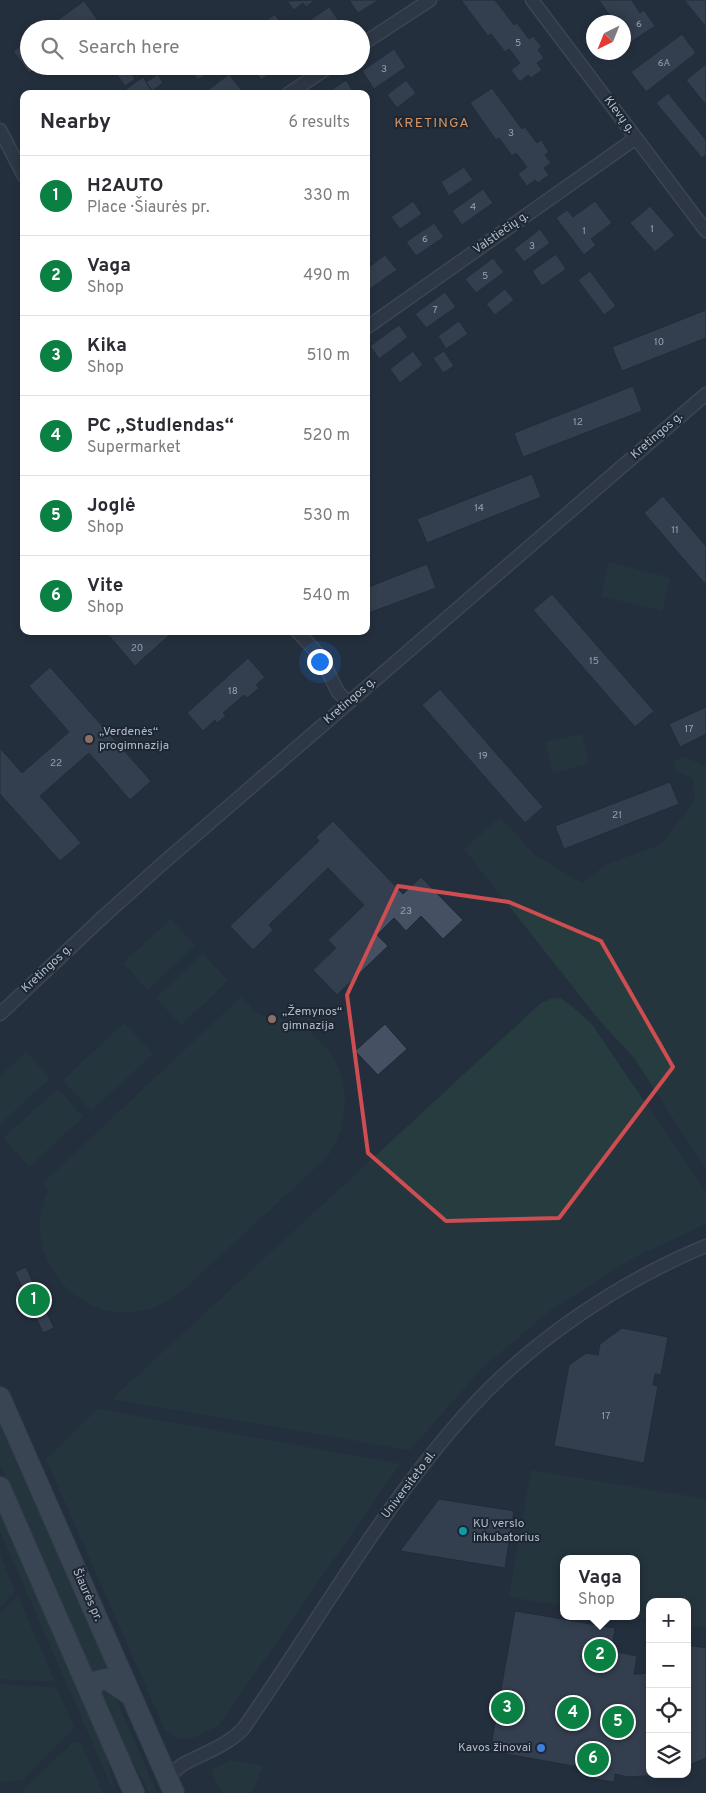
<!DOCTYPE html>
<meta charset="utf-8">
<style>
:root{--surface:#fff;--page:#f2f2f3;--text:#2b2b33;--muted:#7c7c81;--line:#e1e1e2;--accent:#0b8043}
body{margin:0;font-family:Overpass,sans-serif;background:var(--page);color:var(--text)}
.controls{position:absolute;right:15px;bottom:15px;display:grid;overflow:hidden;border-radius:10px;box-shadow:0 2px 8px #0003}
.controls button{width:45px;height:45px;display:grid;place-items:center;padding:0;border:0;border-bottom:1px solid var(--line);background:var(--surface);color:var(--text);font:25px sans-serif}
.compass{position:absolute;left:586px;top:15px;width:45px;height:45px;border-radius:50%;background:var(--surface);box-shadow:0 2px 8px #0003;rotate:223deg}
.you{position:absolute;left:319px;top:661px;width:18px;height:18px;margin:-12px;border:4px solid #fff;border-radius:50%;background:#1a73e8;box-shadow:0 0 0 8px #1a73e833}
.badge{display:grid;place-items:center;width:32px;height:32px;border-radius:50%;background:var(--accent);color:#fff;font-size:16px;font-weight:700}
.pin{position:absolute;translate:-50% -50%;border:2px solid #fff;box-shadow:0 1px 5px #0006}
.popup{position:absolute;left:560px;top:1555px;width:80px;height:65px;box-sizing:border-box;display:grid;place-content:center;border-radius:10px;background:var(--surface);filter:drop-shadow(0 1px 4px #0005);font-size:16px;white-space:nowrap;color:var(--muted)}
.popup b{font-size:19px;color:var(--text)}
.popup::after{content:'';position:absolute;left:50%;top:100%;margin-left:-10px;border:10px solid transparent;border-top-color:var(--surface)}
.list{margin:0;padding:0;list-style:none}
h2{display:flex;justify-content:space-between;align-items:center;height:65px;margin:0;padding:0 20px;font-size:21px}
h2 small{font-size:16px;font-weight:400;color:var(--muted)}
.list li{display:grid;grid-template-columns:32px 1fr auto;gap:15px;align-items:center;box-sizing:border-box;height:80px;padding:0 20px;border-top:1px solid var(--line)}
.list b{display:block;font-size:19px;white-space:nowrap}
.list p{margin:0;font-size:16px;white-space:nowrap;color:var(--muted)}
.list em{font-size:16px;font-style:normal;color:var(--muted)}
.icon{flex:none;width:28px;height:28px;fill:none;stroke:currentColor;stroke-width:2;stroke-linecap:round;stroke-linejoin:round}
.map{position:relative;flex:none;width:706px;height:1793px;overflow:hidden}
.search{position:absolute;background:var(--surface);box-shadow:0 2px 8px #0003;left:20px;top:20px;width:350px;height:55px;display:flex;align-items:center;gap:12px;box-sizing:border-box;padding:0 18px;border-radius:28px;color:var(--muted);font-size:19px}
.panel{position:absolute;background:var(--surface);box-shadow:0 2px 8px #0003;left:20px;top:90px;width:350px;height:545px;border-radius:10px}
.map>svg:first-child{display:block}
</style>
<div class="map">
<svg width="706" height="1793" viewBox="0 0 706 1793">
<rect width="100%" height="100%" fill="#242f3e"/>
<path fill="#263c3f" d="M609 562 670 578 662 611 601 596Z
M582 734 589 764 553 773 545 742Z
M684 757 706 766V1169L634 1058 599 1020 464 849 500 817 535 855 582 883 607 864 661 845 695 800 693 779 676 770 673 761Z
M171 919 195 945 148 990 123 963Z
M203 954 228 981 181 1025 156 998Z
M241 997C247 1002 254 1012 261 1015 264 1016 269 1015 272 1016 282 1018 292 1021 301 1026 349 1055 357 1111 328 1156L181 1292C171 1299 160 1306 148 1309 94 1325 41 1281 40 1227 40 1214 44 1202 48 1190L43 1183Z
M560 998 569 1004 591 1023 706 1192V1224L633 1258 551 1310 482 1368 410 1450 112 1399 541 1003 550 999Z
M124 1023 153 1054 91 1111 63 1080Z
M26 1052 50 1078 0 1124V1076Z
M58 1089 83 1117 29 1167 3 1138Z
M98 1409 400 1464 219 1725C198 1735 187 1748 165 1730L46 1459Z
M0 1418 110 1667 91 1674 0 1464Z
M531 1470 706 1499V1628L687 1625V1602H650V1619L632 1616H636V1559H564V1606L509 1597Z
M0 1511 106 1753 114 1792 0 1531Z
M0 1555 15 1591 0 1608Z
M18 1596 55 1682 0 1679V1614Z
M0 1684 54 1687 58 1690 74 1728 23 1780 0 1782Z
M104 1689 113 1692 157 1793H150L117 1734 100 1693Z
M73 1742 81 1743 103 1793H21Z
M230 1760 263 1766 252 1793H222L211 1770Z"/>
<path fill="#455162" stroke="#1f2835" d="M315 0 306 7 303 3 294 10 287 1Z
M349 0H379L358 13Z
M461 0H495L514 25 517 23 529 39 533 36 542 47 538 50 544 58 537 63 542 70 531 78 528 75 520 82 511 70 520 63 509 49 505 52 491 34 488 36Z
M599 0H632L640 13 644 10 655 26 625 46 624 44V22H614Z
M684 0H706V27Z
M84 1 100 23 92 29H45Z
M329 7 342 25 337 29H297Z
M275 14 282 25 277 29H273L267 20Z
M682 34 696 53 646 92 631 72Z
M29 40V66H39L29 73 13 51Z
M394 49 406 67 374 89 362 71Z
M706 64V105L686 80Z
M192 66H217L198 80 189 69Z
M251 66H281L261 80Z
M128 68 135 79 125 86 117 75Z
M158 74 163 83 152 91 146 82Z
M229 74 243 92 241 94H203Z
M143 77 152 91 147 94H130L126 89Z
M346 80 355 94H326Z
M406 80 416 93 397 108 387 95Z
M492 88 522 129 525 127 537 143 541 140 549 152 545 155 551 163 544 168 549 175 538 183 535 180 527 186 518 174 527 167 516 153 512 156 499 138 496 140 470 103Z
M668 93 706 140V155L702 158 656 103Z
M464 167 473 180 449 196 441 182Z
M483 189 493 203 462 225 452 211Z
M413 201 422 214 400 229 391 217Z
M595 201 612 223 591 239 596 245 584 255 556 218 567 210 573 217Z
M650 206 675 235 655 252 630 223Z
M434 223 444 237 416 256 406 242Z
M540 229 550 243 524 262 514 249Z
M556 254 566 269 542 286 532 271Z
M385 255 397 270 367 291 366 269Z
M493 258 504 272 476 293 465 279Z
M590 271 616 306 604 315 578 280Z
M505 289 514 300 495 315 486 304Z
M445 292 456 307 426 328 415 314Z
M706 310V338L622 371 612 347Z
M459 321 468 334 446 349 438 336Z
M399 325 408 337 379 359 370 346Z
M413 351 423 365 400 383 390 369Z
M444 351 454 366 443 373 433 358Z
M633 386 642 411 523 457 514 433Z
M532 474 541 497 427 543 417 519Z
M663 496 706 546V585L644 513Z
M427 564 436 588 366 614V588Z
M552 594 654 711 635 727 533 610Z
M105 631H174L135 666Z
M248 658 265 677 256 685 259 688 247 698 244 695 223 713 226 716 217 723 215 720 203 731 187 713Z
M50 667 151 781 130 800 89 753 40 796 81 843 60 861 0 794V748L22 773 69 732 29 686Z
M440 689 543 807 525 823 422 705Z
M706 707V734L680 747 669 724Z
M670 782 679 804 564 849 555 826Z
M333 821 403 894 421 877 463 920 443 939 421 916 406 931 394 918 377 935 388 946 337 995 313 970 336 948 328 940 364 905 328 868 269 925 273 930 253 950 230 926 319 841 316 837Z
M385 1024 407 1049 378 1075 355 1051Z
M26 1267 54 1328 43 1333 15 1272Z
M622 1328 668 1337 661 1375 655 1374 653 1385 658 1386 644 1463 554 1446 569 1365 586 1353 598 1355 600 1344Z
M439 1499 514 1511 505 1568 400 1551Z
M515 1611 615 1628 613 1642 618 1652 637 1656 634 1674H641L650 1672V1774L662 1775 628 1777 615 1774 614 1782 588 1778 590 1769 490 1751Z
M687 1645 706 1648V1758L687 1766Z"/>
<g fill="none" stroke-linecap="round" stroke-linejoin="round">
<defs>
<path id="street" d="M532 0 706 231
M361 45 430 0
M288 94 330 66
M0 130 24 176
M366 328 636 138
M297 631 320 656 338 692 348 702
M0 1014 104 916 162 864 706 394
M167 1779C172 1774 177 1768 182 1765 203 1753 225 1747 243 1729 318 1622 381 1508 468 1411 530 1342 620 1281 706 1246"/>
<path id="primary" d="M0 1397 174 1793
M0 1487 134 1793
M89 1690 98 1681 107 1679 130 1695"/>
</defs>
<use href="#street" stroke="#565f6c" stroke-width="15"/>
<use href="#primary" stroke="#414a57" stroke-width="22"/>
<use href="#street" stroke="#38414e" stroke-width="12"/>
<use href="#primary" stroke="#56606e" stroke-width="20"/>
</g>
<path d="M0 0H706V1793H0ZM398 886 509 902 601 941 673 1067 559 1218 446 1221 368 1153 347 995Z" fill="#242f3e" fill-opacity=".55" fill-rule="evenodd"/>
<path fill="none" stroke="#ce4d50" stroke-width="4" stroke-linejoin="round" d="M398 886 509 902 601 941 673 1067 559 1218 446 1221 368 1153 347 995Z"/>
<g fill="#8d6e63" stroke="#1d2633" stroke-width="2">
<circle cx="89" cy="739" r="5"/>
<circle cx="272" cy="1019" r="5"/>
</g>
<circle fill="#0f9aa8" stroke="#1d2633" stroke-width="2" cx="463" cy="1531" r="5"/>
<circle fill="#3f7fe0" stroke="#1d2633" stroke-width="2" cx="541" cy="1748" r="5"/>
<g text-anchor="middle" dominant-baseline="central" stroke-width="4" stroke-linejoin="round" paint-order="stroke">
<g font-size="10" fill="#98a1af">
<text x="639" y="24">6</text>
<text x="518" y="43">5</text>
<text x="664" y="63">6A</text>
<text x="384" y="69">3</text>
<text x="511" y="133">3</text>
<text x="473" y="207">4</text>
<text x="652" y="229">1</text>
<text x="584" y="231">1</text>
<text x="425" y="239">6</text>
<text x="532" y="246">3</text>
<text x="485" y="276">5</text>
<text x="435" y="310">7</text>
<text x="659" y="342">10</text>
<text x="578" y="422">12</text>
<text x="479" y="508">14</text>
<text x="675" y="530">11</text>
<text x="137" y="648">20</text>
<text x="594" y="661">15</text>
<text x="233" y="691">18</text>
<text x="689" y="729">17</text>
<text x="483" y="756">19</text>
<text x="56" y="763">22</text>
<text x="617" y="815">21</text>
<text x="406" y="911">23</text>
<text x="606" y="1416">17</text>
</g>
<g font-size="12" fill="#b4bcc9" stroke="#1d2633">
<text transform="translate(619 115) rotate(53)">Klevų g.</text>
<text transform="translate(501 233) rotate(-35)">Valstiečių g.</text>
<text transform="translate(657 436) rotate(-41)">Kretingos g.</text>
<text transform="translate(350 701) rotate(-41)">Kretingos g.</text>
<text transform="translate(47 969) rotate(-43)">Kretingos g.</text>
<text transform="translate(409 1485) rotate(-53)">Universiteto al.</text>
<text transform="translate(87 1595) rotate(66)">Šiaurės pr.</text>
</g>
<g font-size="12" fill="#b4bcc9" stroke="#1d2633" text-anchor="start">
<text x="99" y="732">„Verdenės“<tspan x="99" dy="14">progimnazija</tspan></text>
<text x="282" y="1012">„Žemynos“<tspan x="282" dy="14">gimnazija</tspan></text>
<text x="473" y="1524">KU verslo<tspan x="473" dy="14">inkubatorius</tspan></text>
<text x="531" y="1748" text-anchor="end">Kavos žinovai</text>
</g>
<g font-size="14" letter-spacing="1" fill="#d59563" stroke="#1d2633">
<text x="432" y="123">KRETINGA</text>
</g>
</g>
</svg>
<div class="controls">
<button>+</button>
<button>−</button>
<button><svg class="icon" aria-label="locate" viewBox="0 0 24 24"><circle cx="12" cy="12" r="6"/><path d="M12 2v4M12 18v4M2 12h4M18 12h4"/></svg></button>
<button><svg class="icon" aria-label="layers" viewBox="0 0 24 24"><path d="M12 4l9 5-9 5-9-5zM3 14l9 5 9-5"/></svg></button>
</div>
<svg class="compass" viewBox="-18 -18 36 36"><path d="M0-13l5 13h-10z" fill="#e53935"/><path d="M0 13l5-13h-10z" fill="#7c7c81"/></svg>
<div class="you"></div>
<div class="pin badge" style="left:34px;top:1300px">1</div>
<div class="pin badge" style="left:600px;top:1655px">2</div>
<div class="popup"><b>Vaga</b>Shop</div>
<div class="pin badge" style="left:507px;top:1708px">3</div>
<div class="pin badge" style="left:573px;top:1713px">4</div>
<div class="pin badge" style="left:618px;top:1722px">5</div>
<div class="pin badge" style="left:593px;top:1759px">6</div>
<div class="search"><svg class="icon" aria-label="search" viewBox="0 0 24 24"><circle cx="10" cy="10" r="6"/><path d="M15 15l6 6"/></svg>Search here</div>
<section class="panel">
<h2>Nearby<small>6 results</small></h2>
<ul class="list">
<li><span class="badge">1</span><div><b>H2AUTO</b><p>Place · Šiaurės pr.</p></div><em>330 m</em></li>
<li><span class="badge">2</span><div><b>Vaga</b><p>Shop</p></div><em>490 m</em></li>
<li><span class="badge">3</span><div><b>Kika</b><p>Shop</p></div><em>510 m</em></li>
<li><span class="badge">4</span><div><b>PC „Studlendas“</b><p>Supermarket</p></div><em>520 m</em></li>
<li><span class="badge">5</span><div><b>Joglė</b><p>Shop</p></div><em>530 m</em></li>
<li><span class="badge">6</span><div><b>Vite</b><p>Shop</p></div><em>540 m</em></li>
</ul>
</section>
</div>
